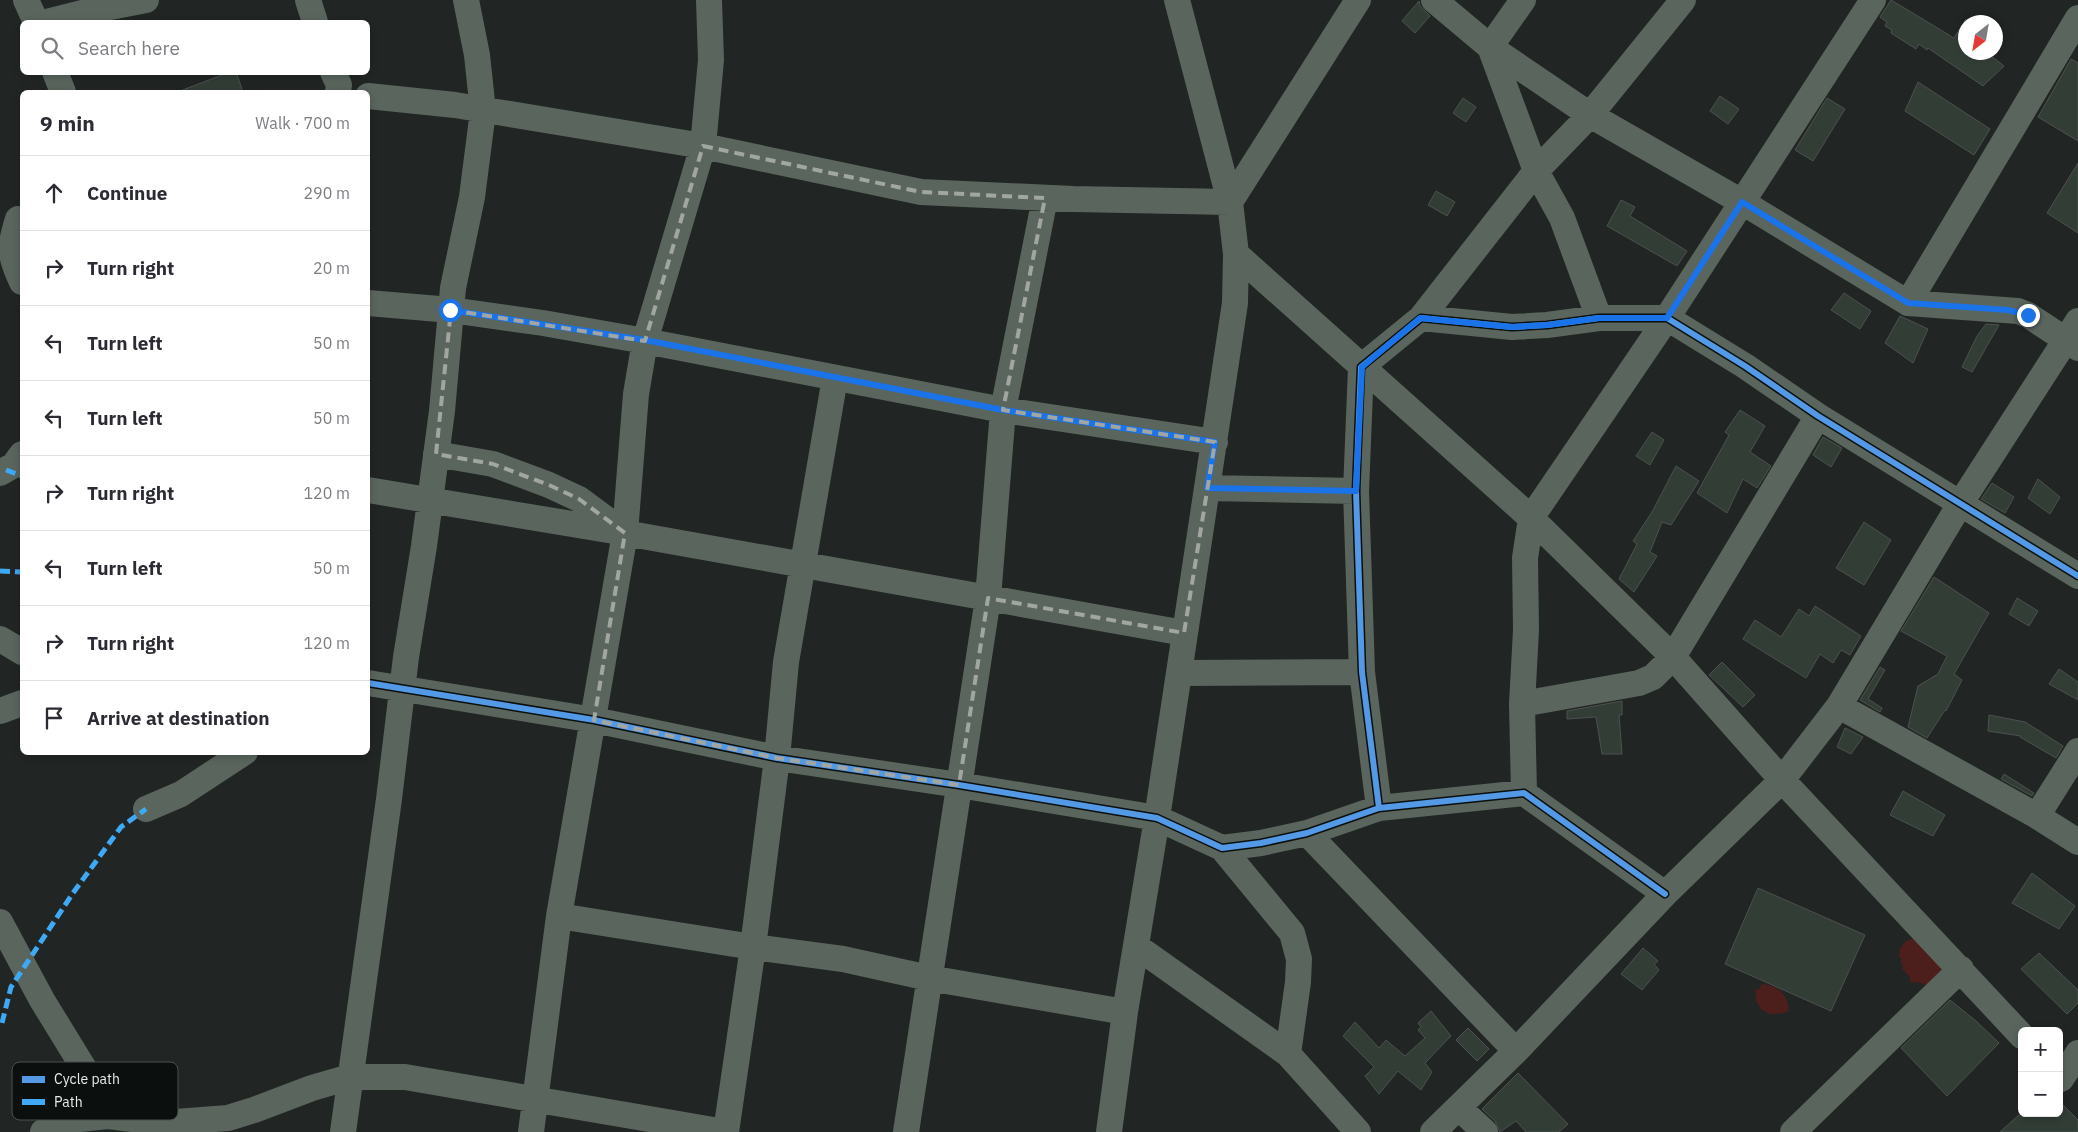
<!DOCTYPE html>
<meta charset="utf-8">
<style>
:root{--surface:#fff;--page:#f7f7f7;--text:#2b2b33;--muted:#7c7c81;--line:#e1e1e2}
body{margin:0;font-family:"IBM Plex Sans",sans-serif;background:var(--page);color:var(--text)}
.controls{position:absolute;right:15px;bottom:15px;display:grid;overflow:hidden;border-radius:8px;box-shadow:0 2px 8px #0003}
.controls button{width:45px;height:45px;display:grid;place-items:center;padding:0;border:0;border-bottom:1px solid var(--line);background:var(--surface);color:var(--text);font:25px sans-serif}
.compass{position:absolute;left:1958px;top:15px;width:45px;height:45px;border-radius:50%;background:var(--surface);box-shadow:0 2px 8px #0003;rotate:211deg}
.stop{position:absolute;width:15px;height:15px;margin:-11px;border:4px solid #1a73e8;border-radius:50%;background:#fff}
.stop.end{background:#1a73e8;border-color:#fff;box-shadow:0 1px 5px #0008}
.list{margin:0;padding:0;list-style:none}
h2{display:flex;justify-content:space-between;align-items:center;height:65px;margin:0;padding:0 20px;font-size:21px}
h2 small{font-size:16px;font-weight:400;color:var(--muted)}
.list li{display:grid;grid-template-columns:32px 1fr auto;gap:15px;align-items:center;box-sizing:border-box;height:75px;padding:0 20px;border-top:1px solid var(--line)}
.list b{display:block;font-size:19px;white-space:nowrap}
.list em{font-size:16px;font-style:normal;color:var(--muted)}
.icon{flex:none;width:28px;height:28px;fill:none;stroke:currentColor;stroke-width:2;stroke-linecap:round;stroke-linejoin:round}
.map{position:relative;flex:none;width:2078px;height:1132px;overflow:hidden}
.search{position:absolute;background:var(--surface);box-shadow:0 2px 8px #0003;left:20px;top:20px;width:350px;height:55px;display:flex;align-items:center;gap:12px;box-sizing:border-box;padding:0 18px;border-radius:8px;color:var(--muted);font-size:19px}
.panel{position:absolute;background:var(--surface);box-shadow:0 2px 8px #0003;left:20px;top:90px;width:350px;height:665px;border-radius:8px}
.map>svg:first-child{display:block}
</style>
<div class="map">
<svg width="2078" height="1132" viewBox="0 0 2078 1132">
<rect width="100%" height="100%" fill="#212523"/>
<path fill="#4d1f1c" d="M1915 937 1950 963 1927 986 1921 983 1910 982V977L1902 969 1903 964 1901 963V958H1899L1900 947H1902L1903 943Z
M1762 984C1778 985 1788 995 1789 1011 1777 1016 1762 1016 1757 1002 1755 998 1756 994 1755 990L1759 989Z"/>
<path fill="#323d36" stroke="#4d514f" d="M1891 0 1954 38 1966 19V52H1986L2004 66 1983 86 1928 48 1927 50 1919 44 1916 49 1891 33 1892 30 1885 26 1887 22 1880 17Z
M1419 1 1420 6 1430 16 1415 33 1402 21Z
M2071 59 2078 63V141L2038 117Z
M230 72H236L243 92H181L180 91Z
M1918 82 1990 129 1974 155 1905 111Z
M1720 96 1739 109 1728 124 1710 111Z
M1463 98 1476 107 1466 122 1453 113Z
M1827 98 1845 109 1813 161 1795 150Z
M2078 163V233L2047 213Z
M1436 191 1455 202 1447 216 1428 205Z
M1621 200 1635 207 1630 216 1687 251 1677 266 1607 226Z
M1844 293 1871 311 1860 329 1831 310Z
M1900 316 1928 329 1913 363 1885 343Z
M1986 324 1999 325 1972 372 1962 367 1977 336Z
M1740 410 1765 426 1750 452 1771 466 1757 488 1743 479 1727 513 1697 493 1729 435 1725 432Z
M1652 432 1664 440 1650 465 1636 456Z
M1823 437 1842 448 1831 467 1813 455Z
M1676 466 1699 481 1671 525 1662 522 1650 552 1657 556 1634 592 1619 579 1637 544 1633 541 1652 512Z
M2038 479 2060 497 2050 514 2028 498Z
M1992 483 2014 497 2005 513 1981 499Z
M1864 522 1891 540 1864 585 1836 568Z
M1934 577 1989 613 1954 674 1962 680 1946 711 1945 710 1927 738 1908 727 1918 686 1938 674 1947 656 1901 631Z
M2017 598 2038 611 2029 626 2009 614Z
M1815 606 1861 636 1850 655 1841 650 1833 663 1820 654 1806 678 1743 639 1755 620 1781 637 1799 609 1809 616Z
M1722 662 1755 695 1743 707 1709 675Z
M1880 667 1885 670 1868 699 1882 708 1880 712 1860 700Z
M2059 669 2078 682V700L2049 684Z
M1622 701V715H1619L1622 754H1602L1596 717 1567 719V711Z
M1989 715 2025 722 2063 746 2056 758 2020 737 2021 736 1988 731Z
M1845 728 1863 737 1851 754 1837 747Z
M2004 774 2034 793 2032 796 2001 779Z
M1903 791 1945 815 1933 836 1890 815Z
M2032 873 2075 906 2059 929 2012 903Z
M1758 888 1865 935 1831 1011 1725 964Z
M1643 948 1658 961 1654 964 1659 970 1642 990 1621 974Z
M2039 953 2078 990V1003L2067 1014 2021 969Z
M1950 1000 1976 1021 1999 1043 1947 1096 1901 1048Z
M1431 1011 1451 1036 1425 1063 1432 1072 1421 1090 1398 1071 1379 1094 1365 1076 1374 1067 1343 1036 1355 1022 1379 1048 1386 1040 1405 1056 1425 1038 1418 1030 1421 1027 1418 1023Z
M1468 1028 1489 1049 1477 1061 1456 1040Z
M1518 1073 1568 1124 1559 1132H1526L1516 1121 1500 1132 1495 1121 1482 1109Z
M2059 1101 2078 1120V1132H2000L2021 1113H2059Z"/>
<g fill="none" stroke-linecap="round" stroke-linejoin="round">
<path stroke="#5a655e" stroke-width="26" d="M26 0 36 22
M308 0 315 22
M1434 0 1490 47 1590 115 1742 202 1908 303 2018 311 2028 315 2078 348
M46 22 90 11 146 0
M1490 47 1536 171 1562 218 1599 318
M1490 47 1523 0
M55 72 63 92
M333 72 339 85 338 92
M368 96 455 105 703 146 921 192 1073 199 1230 202 1358 0
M18 219C9 247 9 255 22 282
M1236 254 1531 518 1673 657 1782 780 2022 1036
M368 303 451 310 543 323 645 341 1003 410 1215 442
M1908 303 2078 18
M1421 318 1536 171 1590 115 1683 0
M436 454 493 464 549 485 579 499 625 533 1184 633
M0 473 14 465 22 454
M1207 488 1356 491
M368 490 620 532
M0 639 22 652
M1179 673 1362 672
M368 683 594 720 777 758 959 785 1157 818 1222 848 1261 843 1307 833 1379 808 1524 793 1665 894
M1522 704 1639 683 1653 677 1673 657 1818 416
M1839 706 2037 816 2078 842
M0 711 22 703
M1524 793 1522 704 1526 630 1525 558 1531 518 1667 318 1873 0
M1379 808 1362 672 1356 491 1361 367 1421 318 1512 327 1547 325 1599 318H1667L1745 366 1818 416 2078 576
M146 809 181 794 245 752
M2037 816 2078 751
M1307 833 1516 1051
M1222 848 1292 933 1299 959 1298 982 1288 1054
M559 916 753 947 843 959 929 978 1125 1012
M0 922 42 1000 96 1088 119 1116
M1136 946 1288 1054 1358 1132
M2061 1079 2078 1053
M1459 1108 1485 1132
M43 1132 71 1120 108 1116 162 1123 228 1118 254 1110 312 1088 350 1077H405L725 1132
M343 1132 389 799 406 657 424 546 442 411 453 288 472 197 483 111 477 55 466 0
M531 1132 559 916 625 533 636 394 645 341 703 146 711 60 709 0
M726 1132 753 947 777 758 786 662 835 378
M906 1132 988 598 1003 410 1045 198
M1109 1132 1125 1012 1157 818 1235 303 1236 254 1230 202 1177 0
M1433 1132 1516 1051 1665 894 1782 780 1839 706 1960 504 2078 321
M1793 1132 1961 969"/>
<path stroke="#3fa9f5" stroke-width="5" stroke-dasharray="10 5" stroke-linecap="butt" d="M6 470 22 476
M0 571 22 572
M2 1023 11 987 73 893 121 827 146 809"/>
<defs>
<path id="cycleway" d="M368 683 594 720 777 758 959 785 1157 818 1222 848 1261 843 1307 833 1379 808 1524 793 1665 894
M1379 808 1362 672 1356 491 1361 367 1421 318 1512 327 1547 325 1599 318H1667L1745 366 1818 416 2078 576"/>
</defs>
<use href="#cycleway" stroke="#0b0f0d" stroke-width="9"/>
<use href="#cycleway" stroke="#5399e6" stroke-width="6"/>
</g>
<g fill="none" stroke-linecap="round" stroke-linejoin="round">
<path stroke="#1a73e8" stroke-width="6" d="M450 310 645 340 1003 410 1215 442 1207 488 1356 491 1362 367 1420 318 1512 327 1547 325 1599 318H1667L1742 202 1908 303 2008 310 2028 315"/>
</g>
<path fill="none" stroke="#a1a6a3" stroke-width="4" stroke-dasharray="10 6" stroke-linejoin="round" d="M703 146 921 192 1045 198 1003 410 1215 442 1184 633 988 598 959 785 777 758 594 720 625 533 579 499 549 485 493 464 436 454 451 310 645 341Z"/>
<rect x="12" y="1062" width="166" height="58" rx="8" fill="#0b0f0d" stroke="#4d514f" stroke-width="1"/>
<rect x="22" y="1076" width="23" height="7" fill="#5399e6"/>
<rect x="22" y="1099" width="23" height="6" fill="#3fa9f5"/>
<g font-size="14" fill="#e6ece8">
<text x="54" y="1084">Cycle path</text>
<text x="54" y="1107">Path</text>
</g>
</svg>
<div class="controls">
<button>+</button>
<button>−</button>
</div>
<svg class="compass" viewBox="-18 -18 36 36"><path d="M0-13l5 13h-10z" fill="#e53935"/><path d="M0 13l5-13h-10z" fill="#7c7c81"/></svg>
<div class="stop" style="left:450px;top:310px"></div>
<div class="stop end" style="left:2028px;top:315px"></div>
<div class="search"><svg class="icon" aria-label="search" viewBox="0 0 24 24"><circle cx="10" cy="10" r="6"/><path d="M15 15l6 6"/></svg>Search here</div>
<section class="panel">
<h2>9 min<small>Walk · 700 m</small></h2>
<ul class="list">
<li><svg class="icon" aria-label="ahead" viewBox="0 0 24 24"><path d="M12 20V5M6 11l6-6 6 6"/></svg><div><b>Continue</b></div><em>290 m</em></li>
<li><svg class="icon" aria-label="right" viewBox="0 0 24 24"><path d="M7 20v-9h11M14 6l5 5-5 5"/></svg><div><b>Turn right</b></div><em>20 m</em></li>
<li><svg class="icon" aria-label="left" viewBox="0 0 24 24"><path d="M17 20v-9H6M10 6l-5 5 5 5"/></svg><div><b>Turn left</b></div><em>50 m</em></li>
<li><svg class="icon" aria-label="left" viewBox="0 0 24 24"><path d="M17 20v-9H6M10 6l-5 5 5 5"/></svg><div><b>Turn left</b></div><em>50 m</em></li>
<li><svg class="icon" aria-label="right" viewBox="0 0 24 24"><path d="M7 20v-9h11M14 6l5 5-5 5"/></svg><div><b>Turn right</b></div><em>120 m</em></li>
<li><svg class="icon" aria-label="left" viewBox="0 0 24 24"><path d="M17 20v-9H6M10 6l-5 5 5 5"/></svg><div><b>Turn left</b></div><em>50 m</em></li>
<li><svg class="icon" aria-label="right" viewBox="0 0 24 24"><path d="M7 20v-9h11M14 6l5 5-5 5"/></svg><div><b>Turn right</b></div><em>120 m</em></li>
<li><svg class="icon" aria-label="arrive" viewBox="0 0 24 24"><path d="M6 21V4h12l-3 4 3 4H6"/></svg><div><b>Arrive at destination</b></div></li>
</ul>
</section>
</div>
